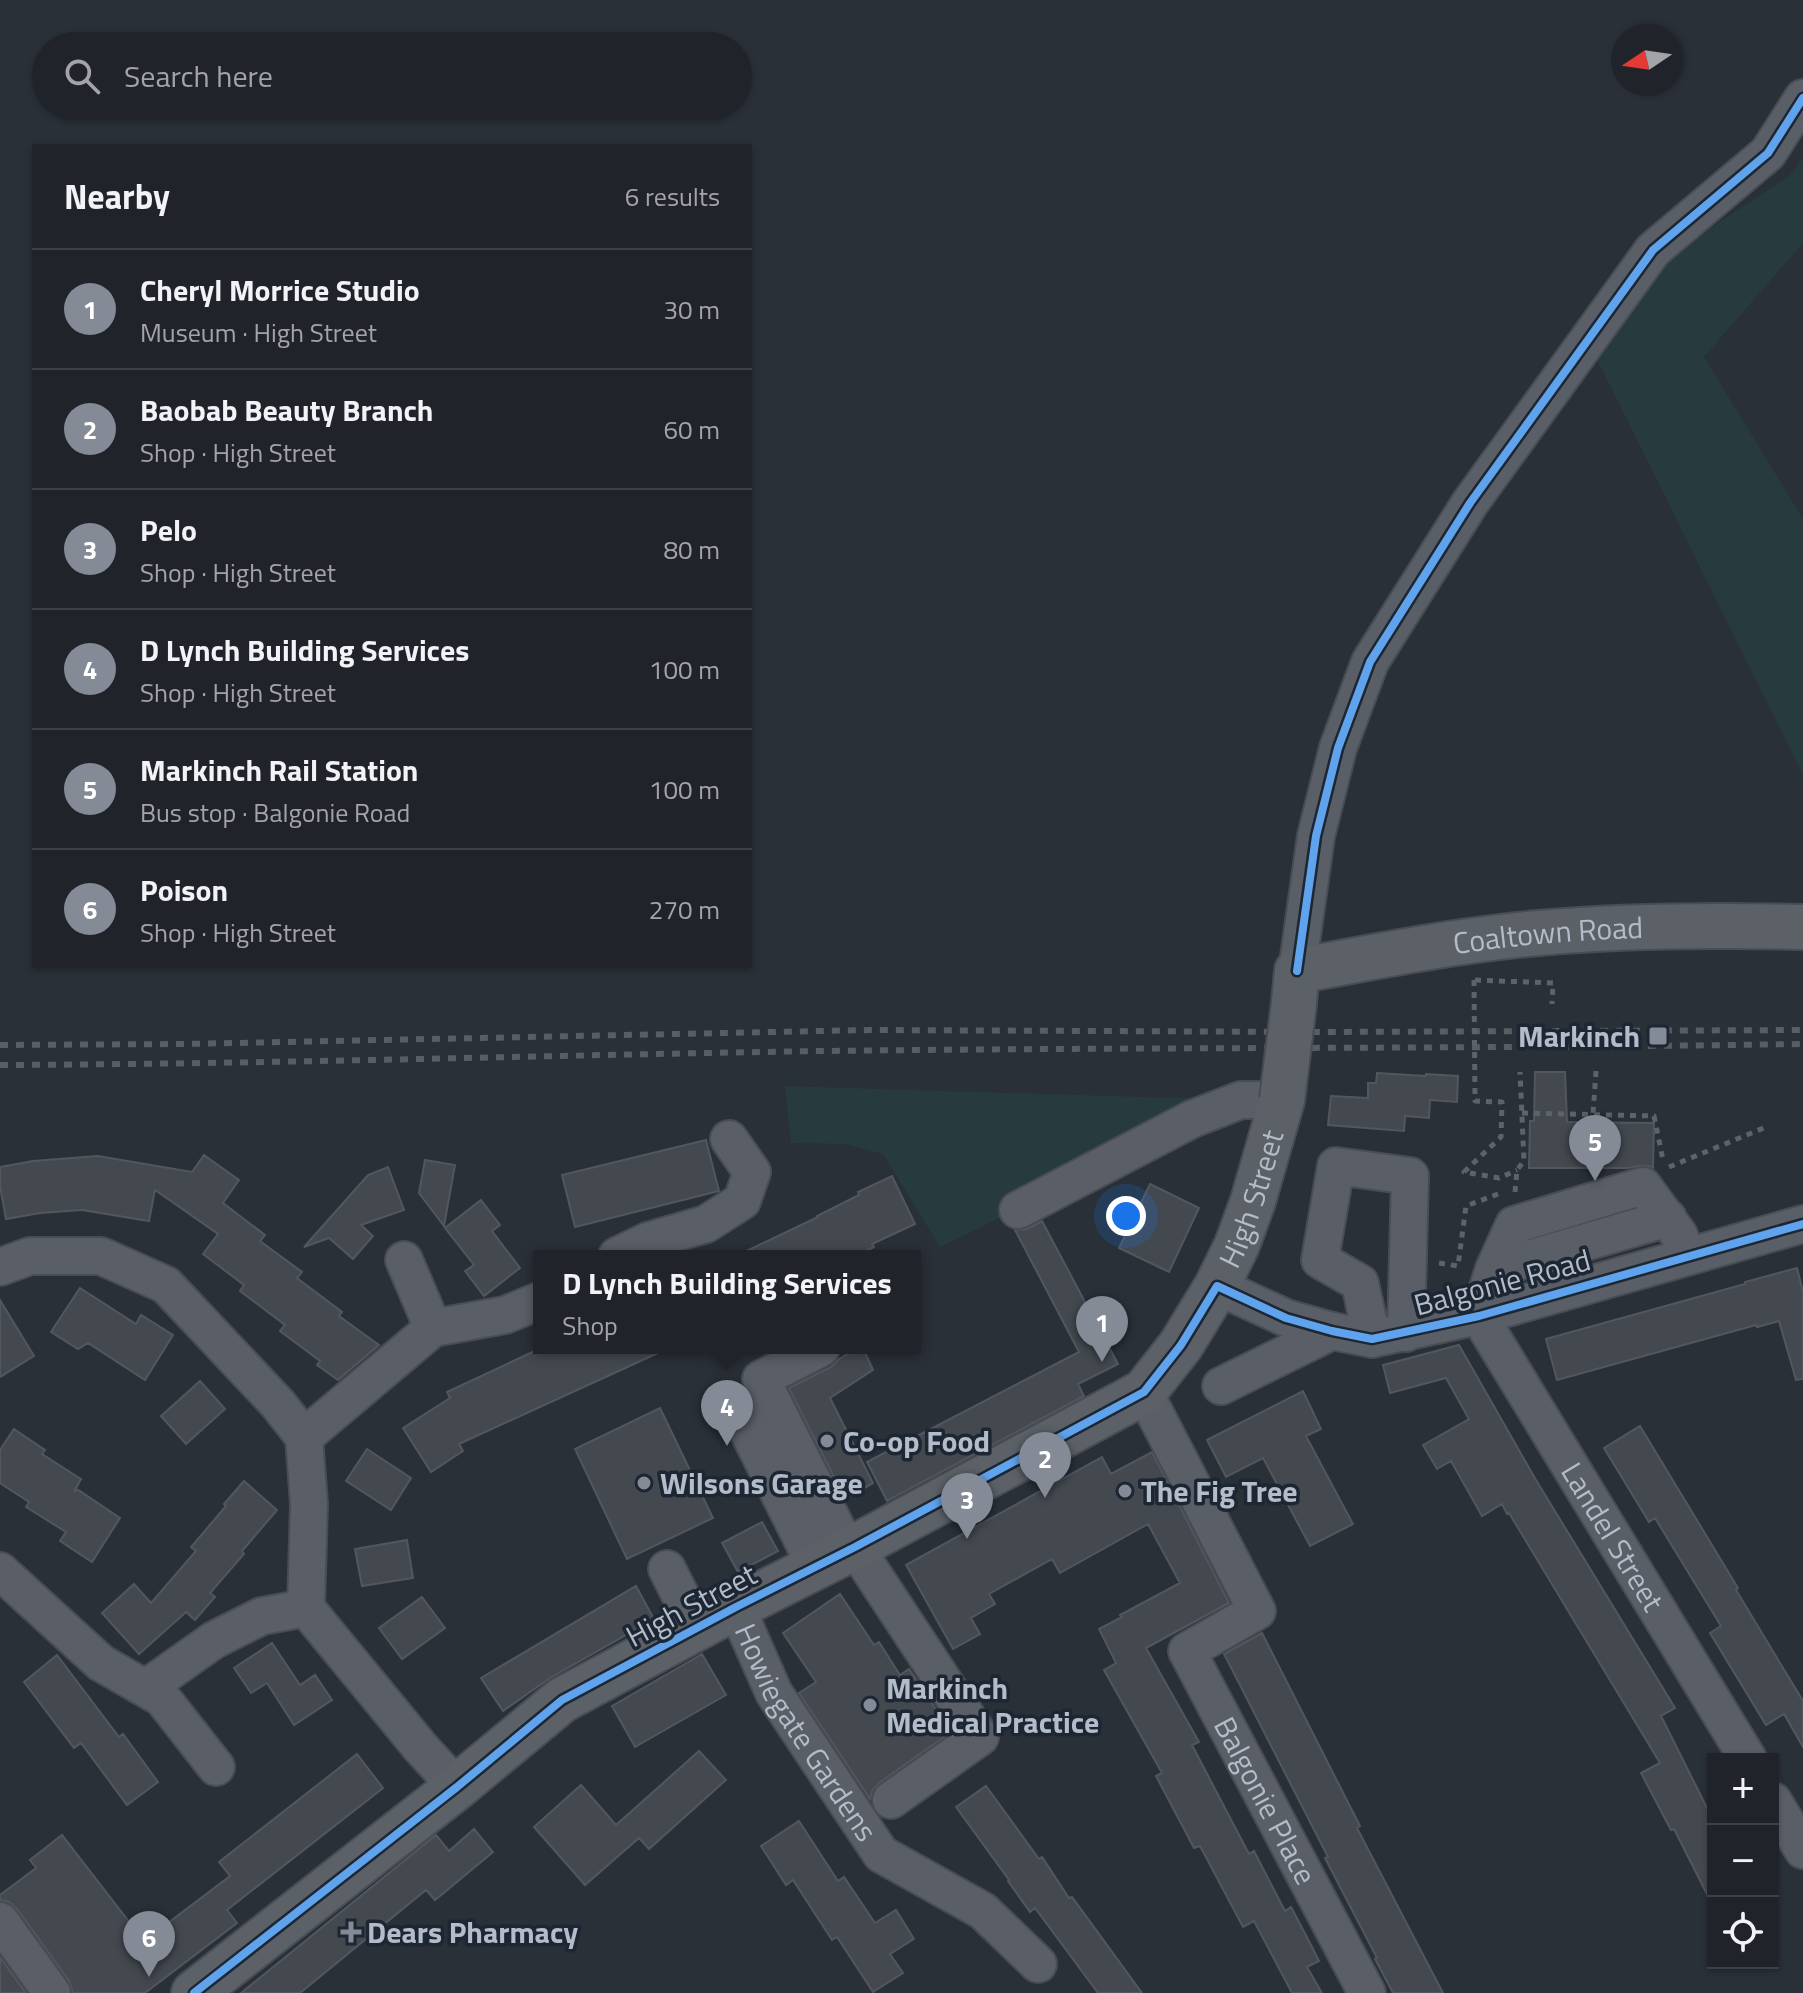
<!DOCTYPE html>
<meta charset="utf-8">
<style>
:root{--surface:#20242a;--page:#2d3036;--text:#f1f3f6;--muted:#a2a4a8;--line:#3d4147;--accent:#848b96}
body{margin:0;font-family:"Titillium Web",sans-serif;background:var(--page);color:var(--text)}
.controls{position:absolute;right:24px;bottom:24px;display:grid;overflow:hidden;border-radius:0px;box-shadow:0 2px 6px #0004}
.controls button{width:72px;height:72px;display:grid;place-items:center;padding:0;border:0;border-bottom:2px solid var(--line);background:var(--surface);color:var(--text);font:40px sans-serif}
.compass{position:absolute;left:1611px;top:24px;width:72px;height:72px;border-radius:50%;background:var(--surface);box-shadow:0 2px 6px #0004;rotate:257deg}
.you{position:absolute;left:1126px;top:1216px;width:28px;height:28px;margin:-20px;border:6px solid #fff;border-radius:50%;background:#1a73e8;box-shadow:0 0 0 12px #1a73e833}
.badge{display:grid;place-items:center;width:52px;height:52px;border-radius:50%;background:var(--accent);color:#fff;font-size:26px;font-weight:700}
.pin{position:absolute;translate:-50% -66px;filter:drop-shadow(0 2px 4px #0008)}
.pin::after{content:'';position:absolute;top:42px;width:28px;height:24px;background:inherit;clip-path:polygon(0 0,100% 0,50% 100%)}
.popup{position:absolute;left:533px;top:1250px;width:388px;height:104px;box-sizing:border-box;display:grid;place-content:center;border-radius:0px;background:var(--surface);filter:drop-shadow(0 2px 6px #0005);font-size:26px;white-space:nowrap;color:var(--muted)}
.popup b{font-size:30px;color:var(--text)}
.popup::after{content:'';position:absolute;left:50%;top:100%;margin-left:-16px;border:16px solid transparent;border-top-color:var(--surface)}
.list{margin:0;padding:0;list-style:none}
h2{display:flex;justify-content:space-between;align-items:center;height:104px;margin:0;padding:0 32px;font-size:34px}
h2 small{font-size:26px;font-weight:400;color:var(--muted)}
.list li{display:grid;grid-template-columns:52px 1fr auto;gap:24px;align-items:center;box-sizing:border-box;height:120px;padding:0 32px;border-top:2px solid var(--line)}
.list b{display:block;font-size:30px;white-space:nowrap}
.list p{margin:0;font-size:26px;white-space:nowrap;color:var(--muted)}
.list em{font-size:26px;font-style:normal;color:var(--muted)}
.icon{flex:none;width:44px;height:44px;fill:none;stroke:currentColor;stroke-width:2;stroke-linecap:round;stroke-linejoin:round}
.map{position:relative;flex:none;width:1803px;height:1993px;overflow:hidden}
.search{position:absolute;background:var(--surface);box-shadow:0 2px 6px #0004;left:32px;top:32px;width:720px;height:88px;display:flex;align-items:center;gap:20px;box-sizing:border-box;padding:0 28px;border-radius:44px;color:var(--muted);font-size:30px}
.panel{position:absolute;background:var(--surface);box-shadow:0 2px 6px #0004;left:32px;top:144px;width:720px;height:824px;border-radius:0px}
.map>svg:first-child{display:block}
</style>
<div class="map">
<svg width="1803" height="1993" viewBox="0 0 1803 1993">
<rect width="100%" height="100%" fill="#2a3038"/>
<path fill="#273a3e" d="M1803 158V243L1704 357 1803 519V775L1596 357 1661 261 1789 176Z
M785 1086 1241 1100 940 1247 883 1154 845 1144 791 1143Z"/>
<path fill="#444950" stroke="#52575f" stroke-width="2" d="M1535 1072H1565L1567 1122 1654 1123 1653 1168 1649 1166H1638L1628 1168H1529L1530 1121H1534Z
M1377 1073 1426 1076V1074L1458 1076 1457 1102 1430 1100 1429 1118 1405 1116 1404 1131 1328 1125 1331 1096 1368 1098V1083H1376Z
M706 1140 719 1191 575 1227 562 1175Z
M204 1155 239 1180 223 1203 265 1235 260 1241 302 1272 297 1278 342 1312 339 1316 379 1345 338 1380 317 1365 320 1361 280 1331 285 1325 240 1291 244 1285 203 1254 218 1234 155 1190 149 1221 82 1210 40 1213 6 1219 0 1186V1167L33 1161 98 1156 192 1172Z
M425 1160 455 1165 444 1226 419 1193Z
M388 1167 404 1210 361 1225 373 1236 353 1259 329 1238 304 1247 368 1175Z
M892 1176 915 1224 872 1244 874 1247 855 1256H736L818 1217 817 1216 859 1195 858 1192Z
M1150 1184 1199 1208 1169 1272 1119 1248Z
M481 1200 500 1225 492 1231 520 1268 484 1296 465 1271 474 1265 445 1228Z
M1042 1221 1118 1364 1078 1384 1084 1396 887 1501 867 1462 1079 1352 1015 1230 1027 1229Z
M1797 1268 1803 1292V1379L1796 1380 1779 1321 1757 1327 1756 1325 1557 1380 1546 1339 1745 1284V1282Z
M80 1288 136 1324 141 1315 173 1335 145 1380 88 1343 78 1349 51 1332Z
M0 1300 34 1356 0 1377Z
M1459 1345 1536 1480 1675 1708 1661 1716 1713 1820V1906L1674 1829 1671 1830 1641 1773 1660 1763 1509 1513 1507 1514 1502 1504 1482 1516 1451 1461 1437 1469 1423 1445 1469 1419 1446 1378 1390 1393 1383 1365Z
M541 1348H669L459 1444 463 1451 431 1472 403 1428 450 1398 447 1392Z
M858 1348H863L873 1370 830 1398 873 1483 845 1499 789 1388 831 1367 839 1359Z
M200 1381 225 1409 186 1444 161 1416Z
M1303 1391 1321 1429 1306 1436 1353 1524 1310 1546 1263 1458 1226 1477 1207 1440Z
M660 1408 713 1518 627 1559 575 1449Z
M1640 1426 1738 1588 1736 1590 1803 1701V1747L1784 1714 1766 1725 1710 1633 1721 1626 1655 1518 1649 1522 1604 1448Z
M14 1429 45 1450 42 1454 81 1479 74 1492 77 1489 120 1518 92 1562 60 1541 66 1532 26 1507 29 1502 0 1483V1450Z
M367 1449 411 1478 391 1510 346 1481Z
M1152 1452 1229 1603 1146 1648 1199 1742 1192 1745 1249 1854 1254 1851 1285 1911 1291 1907 1311 1945 1319 1961 1307 1967 1322 1993H1292L1254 1921 1243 1927 1200 1846 1194 1848 1156 1776 1162 1773 1104 1670 1116 1663 1099 1629 1122 1617 1120 1615 1180 1583 1148 1524 1060 1573 1052 1559 989 1594 995 1604 971 1618 980 1634 953 1649 906 1565 1102 1457 1111 1474Z
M244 1481 277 1510 242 1551 244 1554 210 1593 215 1597 195 1620 186 1612 139 1654 102 1613 134 1584 151 1603 196 1551 191 1547 226 1506 224 1504Z
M762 1522 778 1551 738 1572 722 1543Z
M407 1540 413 1578 362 1586 355 1549Z
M636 1586 654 1619 550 1678 503 1711 481 1678Z
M840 1594 874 1645 879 1642 900 1675 909 1669 951 1732 879 1783 872 1791 870 1799 799 1693 816 1682 783 1633Z
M422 1597 445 1628 402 1659 379 1628Z
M1262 1633 1360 1826 1357 1828 1443 1993H1393L1375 1959 1377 1958 1325 1858 1328 1857 1224 1654Z
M272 1643 300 1685 315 1675 332 1700 294 1725 267 1683 251 1693 234 1668Z
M702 1654 726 1695 635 1747 612 1706Z
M57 1655 119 1737 123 1734 158 1782 127 1805 81 1743 74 1748 24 1682Z
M699 1751 726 1780 649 1849 639 1838 585 1885 534 1827 581 1785 616 1825Z
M357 1754 383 1788 227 1910 237 1923 145 1993H73L69 1981 17 1909 9 1902 0 1900V1895L36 1868 30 1860 62 1835 144 1941 230 1876 219 1862Z
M986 1786 1039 1859 1042 1857 1069 1898 1072 1897 1142 1993H1098L1035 1908 1030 1912 1008 1881 1009 1880 956 1807Z
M799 1821 838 1881 844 1877 875 1923 896 1910 914 1939 890 1954 903 1973 873 1992 837 1937 832 1940 793 1880 786 1885 761 1846Z
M474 1829 493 1852 435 1900 426 1890 300 1993H241L436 1835 449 1851Z
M0 1957 26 1993H0Z"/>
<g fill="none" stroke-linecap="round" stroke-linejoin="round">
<defs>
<g id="minor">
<path d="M1297 971 1316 836 1338 748 1370 662 1470 503 1653 250 1768 153 1803 98"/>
<path d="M1018 1210 1192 1119 1241 1100H1282"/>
<path d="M617 1256 648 1241 706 1224 742 1201 752 1172 729 1139"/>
<path d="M404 1260 433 1328"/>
<path d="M0 1267 30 1256H101L166 1285 278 1404 304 1437 309 1504 306 1608 421 1748 457 1787"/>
<path d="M1494 1269 1668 1218"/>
<path d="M1217 1286 1286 1318 1332 1331 1372 1339 1479 1316 1803 1224"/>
<path id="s1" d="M1479 1316 1748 1759"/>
<path d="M1479 1316 1494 1269 1514 1225 1643 1186 1679 1235 1687 1256"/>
<path d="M1372 1339 1360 1283 1320 1260 1336 1166 1410 1176 1406 1333"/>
<path d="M821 1348 761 1379 848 1551"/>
<path d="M1221 1386 1332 1331"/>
<path id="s2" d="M1144 1392 1257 1611 1187 1651 1367 1993"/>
<path d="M739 1413 816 1567"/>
<path d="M304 1437 433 1328 505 1315 539 1301"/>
<path d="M855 1547 980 1737 891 1800"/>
<path d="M667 1569 697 1628"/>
<path d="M0 1571 101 1663 162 1698 216 1767"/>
<path id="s3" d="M736 1607 774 1693 881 1854 983 1911 1038 1964"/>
<path d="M146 1688 214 1640 262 1616 306 1608"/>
<path d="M1773 1801 1803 1850"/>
<path d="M0 1921 52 1993"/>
</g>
<g id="major">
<path id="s4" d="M1294 1003 1297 971C1378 956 1458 940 1539 933 1627 925 1715 925 1803 927"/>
<path id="s5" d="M194 1993 457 1787 562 1700 736 1607 855 1547 1144 1392 1181 1345 1217 1286 1237 1245 1253 1201 1282 1100"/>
</g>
</defs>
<use href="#minor" stroke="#484c53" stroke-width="40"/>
<use href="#major" stroke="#484c55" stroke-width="48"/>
<path stroke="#5d636a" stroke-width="5" stroke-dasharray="6 6" stroke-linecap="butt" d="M1475 980 1553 983 1552 1004
M1596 1071 1593 1114 1606 1122
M1522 1113 1654 1116 1663 1160
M1669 1167 1766 1127
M1515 1192 1517 1170 1524 1161 1520 1072
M1439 1263 1458 1266 1466 1206 1498 1194"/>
<use href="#minor" stroke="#5a5e66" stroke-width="36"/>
<use href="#major" stroke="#5c6168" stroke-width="44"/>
<path stroke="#595d64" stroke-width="6" stroke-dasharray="8 8" stroke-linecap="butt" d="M0 1045 185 1044 870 1030 1321 1032 1803 1030
M0 1065C275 1064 550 1055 824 1051 1151 1047 1477 1049 1803 1044"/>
<defs>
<path id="major-bridge" d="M1282 1100 1294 1003"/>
</defs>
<use href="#major-bridge" stroke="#484c55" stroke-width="48" stroke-linecap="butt"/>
<path stroke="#5d636a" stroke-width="5" stroke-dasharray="6 6" stroke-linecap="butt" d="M1474 980 1475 1101 1502 1102 1501 1137 1464 1172 1499 1178 1517 1170"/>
<use href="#major-bridge" stroke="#5c6168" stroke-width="44"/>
<defs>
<path id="cycleway" d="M1297 971 1316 836 1338 748 1370 662 1470 503 1653 250 1768 153 1803 98
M194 1993 457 1787 562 1700 736 1607 855 1547 1144 1392 1181 1345 1217 1286 1286 1318 1332 1331 1372 1339 1479 1316 1803 1224"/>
</defs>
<use href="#cycleway" stroke="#1d2633" stroke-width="13"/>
<use href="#cycleway" stroke="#60a3ed" stroke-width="8"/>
</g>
<g fill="#848b96" stroke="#1d2633" stroke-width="3">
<rect x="1648" y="1026" width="20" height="20" rx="4"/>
<circle cx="827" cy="1441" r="8"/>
<circle cx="644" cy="1483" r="8"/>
<circle cx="1125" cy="1491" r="8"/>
<circle cx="870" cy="1705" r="8"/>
<path d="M347 1920h8v8h8v8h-8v8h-8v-8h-8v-8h8z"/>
</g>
<g text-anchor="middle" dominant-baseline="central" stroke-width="7" stroke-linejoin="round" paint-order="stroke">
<g font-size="30" fill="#b4bcc9" stroke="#1d2633">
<text stroke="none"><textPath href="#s4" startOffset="286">Coaltown Road</textPath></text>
<text stroke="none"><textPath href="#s5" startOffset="1352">High Street</textPath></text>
<text transform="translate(1502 1282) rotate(-15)">Balgonie Road</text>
<text stroke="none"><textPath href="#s1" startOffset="258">Landel Street</textPath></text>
<text transform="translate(691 1605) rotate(-28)">High Street</text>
<text stroke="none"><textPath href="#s3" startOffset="144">Howiegate Gardens</textPath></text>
<text stroke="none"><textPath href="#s2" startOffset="496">Balgonie Place</textPath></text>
</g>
<g font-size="30" font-weight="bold" fill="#b4bcc9" stroke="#1d2633" text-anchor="start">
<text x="1640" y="1036" text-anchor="end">Markinch</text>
<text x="843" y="1441">Co-op Food</text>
<text x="660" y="1483">Wilsons Garage</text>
<text x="1141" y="1491">The Fig Tree</text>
<text x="886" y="1688">Markinch<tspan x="886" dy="34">Medical Practice</tspan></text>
<text x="367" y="1932">Dears Pharmacy</text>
</g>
</g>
</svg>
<div class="controls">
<button>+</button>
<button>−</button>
<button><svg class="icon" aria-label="locate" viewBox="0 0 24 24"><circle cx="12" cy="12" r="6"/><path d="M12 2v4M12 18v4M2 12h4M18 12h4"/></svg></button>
</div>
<svg class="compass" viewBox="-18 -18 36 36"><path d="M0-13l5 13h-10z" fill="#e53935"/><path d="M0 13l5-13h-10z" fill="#a2a4a8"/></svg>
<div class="you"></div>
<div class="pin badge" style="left:1102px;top:1362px">1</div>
<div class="pin badge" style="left:1045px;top:1498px">2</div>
<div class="pin badge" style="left:967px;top:1539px">3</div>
<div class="pin badge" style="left:727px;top:1446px">4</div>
<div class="popup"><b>D Lynch Building Services</b>Shop</div>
<div class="pin badge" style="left:1595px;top:1181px">5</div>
<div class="pin badge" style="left:149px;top:1977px">6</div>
<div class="search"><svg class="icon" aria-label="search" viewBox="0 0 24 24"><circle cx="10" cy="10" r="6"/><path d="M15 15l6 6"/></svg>Search here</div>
<section class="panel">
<h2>Nearby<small>6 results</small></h2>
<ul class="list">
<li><span class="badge">1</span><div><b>Cheryl Morrice Studio</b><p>Museum · High Street</p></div><em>30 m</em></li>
<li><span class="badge">2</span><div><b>Baobab Beauty Branch</b><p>Shop · High Street</p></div><em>60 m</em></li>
<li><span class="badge">3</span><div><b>Pelo</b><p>Shop · High Street</p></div><em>80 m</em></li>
<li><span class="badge">4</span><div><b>D Lynch Building Services</b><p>Shop · High Street</p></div><em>100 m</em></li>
<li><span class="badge">5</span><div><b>Markinch Rail Station</b><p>Bus stop · Balgonie Road</p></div><em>100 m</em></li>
<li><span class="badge">6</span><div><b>Poison</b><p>Shop · High Street</p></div><em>270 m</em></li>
</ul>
</section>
</div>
